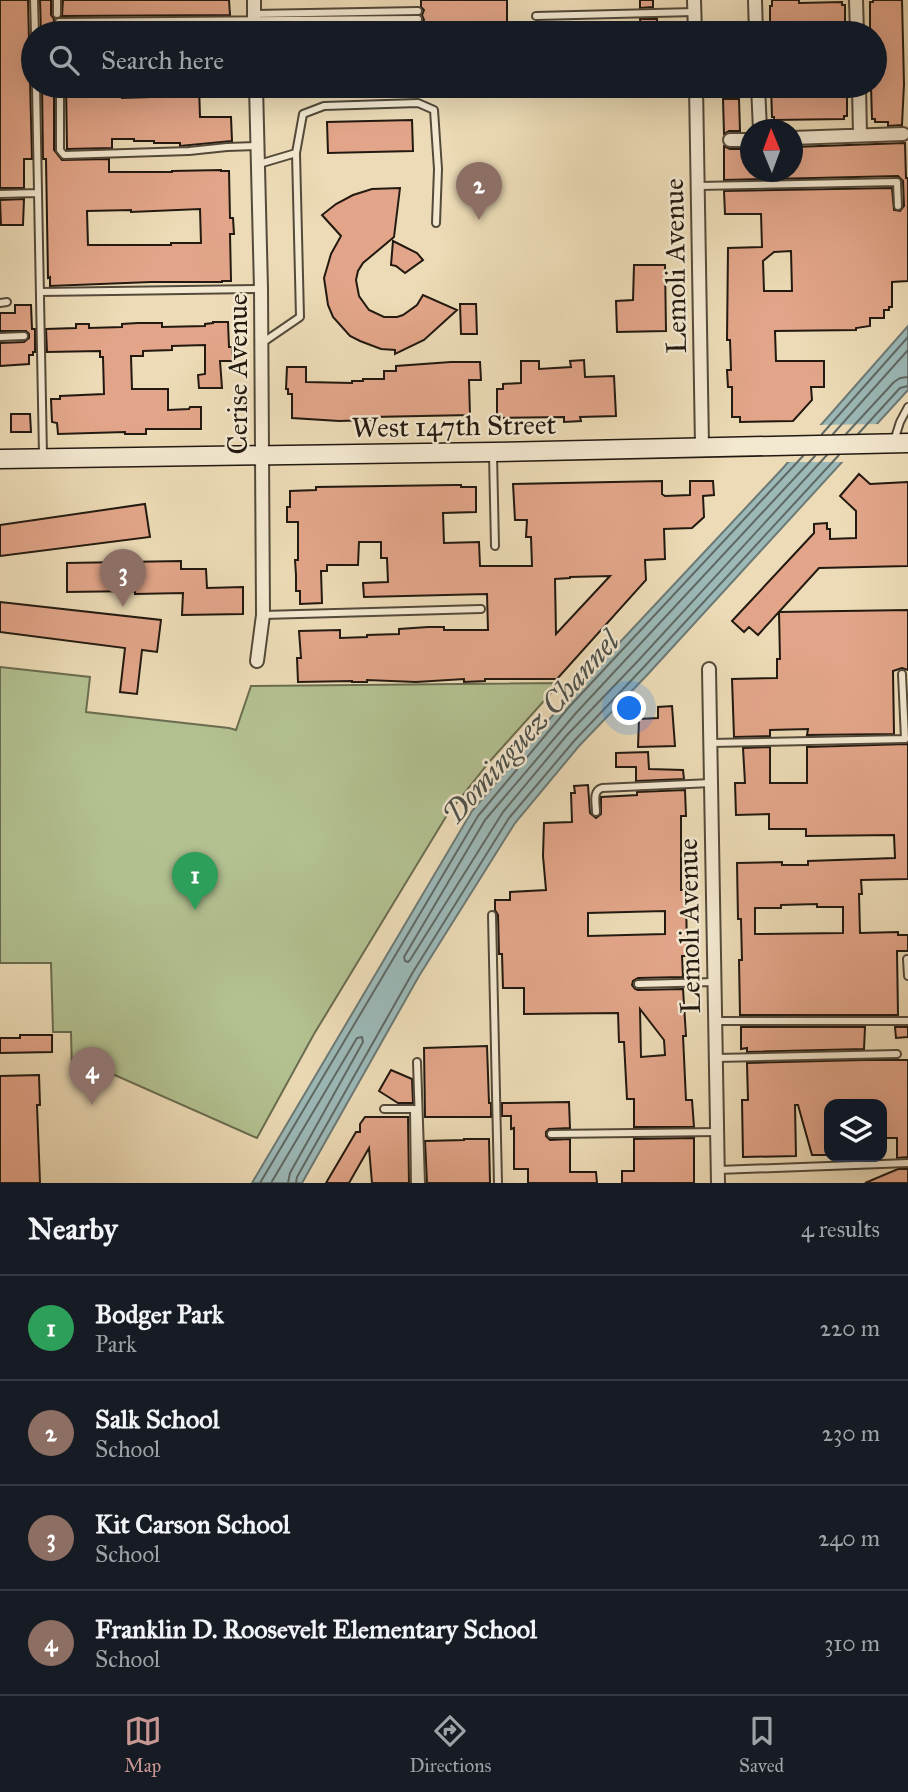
<!DOCTYPE html>
<style>
:root{--surface:#171b24;--page:#242831;--text:#f1f3f6;--muted:#9ea1a6;--line:#363941;--accent:#c59692}
body{margin:0;font-family:"IM FELL Great Primer",serif;background:var(--page);color:var(--text)}
.controls{position:absolute;right:21px;bottom:21px;display:grid;overflow:hidden;border-radius:14px;box-shadow:0 7px 28px #0002}
.controls button{width:63px;height:63px;display:grid;place-items:center;padding:0;border:0;border-bottom:2px solid var(--line);background:var(--surface);color:var(--text);font:35px sans-serif}
.compass{position:absolute;left:740px;top:119px;width:63px;height:63px;border-radius:50%;background:var(--surface);box-shadow:0 7px 28px #0002;rotate:359deg}
.you{position:absolute;left:630px;top:709px;width:24px;height:24px;margin:-18px;border:5px solid #fff;border-radius:50%;background:#1a73e8;box-shadow:0 0 0 10px #1a73e833}
.badge{display:grid;place-items:center;width:46px;height:46px;border-radius:50%;background:var(--accent);color:#fff;font-size:23px;font-weight:700}
.pin{position:absolute;translate:-50% -58px;filter:drop-shadow(0 2px 4px #0008)}
.pin::after{content:'';position:absolute;top:37px;width:24px;height:21px;background:inherit;clip-path:polygon(0 0,100% 0,50% 100%)}
.list{margin:0;padding:0;list-style:none}
h2{display:flex;justify-content:space-between;align-items:center;height:91px;margin:0;padding:0 28px;font-size:30px}
h2 small{font-size:23px;font-weight:400;color:var(--muted)}
.list li{display:grid;grid-template-columns:46px 1fr auto;gap:21px;align-items:center;box-sizing:border-box;height:105px;padding:0 28px;border-top:2px solid var(--line)}
.list b{display:block;font-size:26px;white-space:nowrap}
.list p{margin:0;font-size:23px;white-space:nowrap;color:var(--muted)}
.list em{font-size:23px;font-style:normal;color:var(--muted)}
.icon{flex:none;width:38px;height:38px;fill:none;stroke:currentColor;stroke-width:2;stroke-linecap:round;stroke-linejoin:round}
.map{position:relative;flex:none;width:908px;height:1183px;overflow:hidden}
.search{position:absolute;background:var(--surface);box-shadow:0 7px 28px #0002;left:21px;right:21px;top:21px;height:77px;display:flex;align-items:center;gap:18px;box-sizing:border-box;padding:0 24px;border-radius:38px;color:var(--muted);font-size:26px}
.sheet{height:511px;background:var(--surface)}
nav{display:flex;justify-content:space-around;align-items:center;box-sizing:border-box;height:98px;border-top:2px solid var(--line);background:var(--surface);font-size:19px;color:var(--muted)}
nav a{display:grid;justify-items:center;gap:4px}
nav .on{color:var(--accent)}
.map>svg:first-child{display:block}
</style>
<div class="map">
<svg width="908" height="1183" viewBox="0 0 908 1183">
<rect width="100%" height="100%" fill="#ecdbb6"/>
<filter id="stains"><feTurbulence type="fractalNoise" baseFrequency=".00286" numOctaves="4"/><feColorMatrix values="0 0 0 0 .2 0 0 0 0 .09 0 0 0 0 .02 0 0 0 .5 -.17"/></filter>
<radialGradient id="worn" r=".72"><stop offset=".6" stop-color="#630" stop-opacity="0"/><stop offset="1" stop-color="#630" stop-opacity=".3"/></radialGradient>
<path fill="#b3c191" stroke="#6a6d50" stroke-width="2" d="M0 667 90 677 86 712 229 728 236 730 251 686 560 683 490 761 447 815 314 1034 257 1138 108 1072 72 1073 71 1032H53L51 963H0Z"/>
<path fill="#9cb9b8" stroke="#6b7975" stroke-width="2" d="M908 326V390L648 674 579 746 515 823 419 976 302 1183H252L472 811 564 702 783 468Z"/>
<path fill="#ecdbb6" d="M881 424 846 462H784L815 425Z"/>
<g fill="none" stroke-linecap="round" stroke-linejoin="round">
<path stroke="#5f6964" stroke-width="2" d="M822 434 908 337
M833 434 908 350
M846 434 894 382 900 378 908 377
M858 434 900 388 908 386
M815 456 576 713 485 820 404 957 405 961 408 962 410 960 503 812 567 735 636 663 827 455
M260 1183 478 816 569 707 803 456
M271 1183 357 1038 362 1037 363 1042 290 1173 288 1183
M296 1183 297 1177 413 972 509 818 574 741 642 669 839 455"/>
</g>
<path fill="#e2a589" stroke="#221910" stroke-width="2" fill-rule="evenodd" d="M0 0H28L32 159H24V188H0Z
M40 0H51V15L54 19 53 33H41Z
M63 0H229L230 15 62 16Z
M421 0H507V33H422V23L424 20 422 15 424 10 421 7Z
M640 0H653V7L640 8Z
M772 0H799V3L842 2V5H845V33H770V6H772Z
M873 0H902L904 84 902 125 888 126V122H875V119H872L871 87 875 86V33H870V2H873Z
M640 19H657V33H642Z
M230 26V33H152V27Z
M106 27V33H65V28Z
M42 86H54V150L62 160 109 159V172H172V171L221 170V171H229L230 218H233L234 234H230L231 281H222V282H151L50 286V277L48 278 46 159H43ZM200 209 201 243H171V245H88L87 211 131 210V212Z
M66 86H122V98L151 97V93L171 92H173V86H199L200 117H231L232 141 180 146V143H154V141H134V139H112V148L67 149Z
M771 86H847V116H844V119L774 120V117H772Z
M723 99H739L740 131H729L724 134Z
M412 120 413 151 328 153 327 122Z
M905 143 906 178H908V281L892 282V307H889V310H884V318H870V326L856 328V330L775 331 776 361H824V387H811L812 400 793 421 740 422V417H732V387H728L727 370H731L730 340H727L728 248 762 247 761 214H725L724 191 892 188 894 210 900 211 904 206 903 181 898 176 724 180V146L730 149H751V172H793V147ZM791 251 792 291H764L763 261 774 252Z
M400 188 394 237 363 263 358 271 356 280 359 296 369 310 384 317H397L403 315 417 305 423 295 457 310 424 340 395 354V350L381 349 360 341 350 336 333 317 328 305 324 278 331 254 341 236 322 215 336 204 353 195 372 189Z
M24 199 23 225H1L0 200Z
M393 241 417 253 423 260 405 273 396 266 391 265Z
M634 265H665L666 331 617 332 616 301 633 300Z
M460 304H476L477 334H461Z
M15 305H31L32 329H35V352H33V355H29V364L0 366V343L24 342 29 338V334L26 331H0V313H15Z
M213 322H228L229 347H232L233 361H220L222 388H199L198 375 205 374V345L172 346V350L143 351V356H131L132 389H168V410L189 409 190 407H201V429H146V434H125V432L58 434 57 423 52 422 51 399H60V396L104 394 103 357H100V351L47 352 46 329 76 328V324H89V328L122 327V324L138 323H162V327L205 326V324L213 323Z
M584 360 585 377 614 376 616 416 580 417 581 421 564 422V417L497 418V389H503V384L521 383V361H539V369L571 367 570 361Z
M451 362H480L481 380H469L470 415 372 417V420L339 421 292 418V394H288V389H286L287 367H306V382L352 383V381H363V379H384V371H396V366Z
M11 414H30L31 432H11Z
M859 474 870 484 908 482V566L819 568 758 635 749 627 744 632 732 621 814 533V524L827 523V529H830V539L856 538V511L840 496Z
M662 481V494L665 496 690 495V481H713L714 495 703 496 704 517 692 528 664 529 665 559 645 560 646 580 557 679H485V681L464 682V679L416 682 367 680V682H352V681L298 682 297 658H301L299 631 340 630V638L367 637V635L399 634V629L428 627H444V630H488L487 594 364 597 363 583 388 582 387 558H381V542H359L358 565H327V571H321L322 603 300 604V591H296V575L295 560H298V522H287V507H290V491L316 490V487L454 485H461V487H476V512L443 513 444 543 479 542 480 566H532L531 537H526L527 520H515L513 484ZM610 576 556 634 555 579 570 578V577Z
M145 504 150 537 0 556V525Z
M181 561V569H206L207 588 243 587V614L182 615 183 593 135 594V591L67 592V563Z
M0 602 161 620 157 652 142 650 137 694 120 692 125 648 0 632Z
M908 610V670L902 668 893 671 894 734 807 735 808 729 770 730V736L734 737 732 679 777 678V659H780L779 612Z
M672 706 675 746 638 747 639 719 658 718V707Z
M908 744V879L861 880 862 894H859L860 933 898 932V935H908V951H897L898 1015H740L739 960H742L741 919H738L737 863 782 862V865H808V861L895 858 894 835 806 836V829H769V814L736 815 735 783H745L743 748 770 747V783H807V747ZM817 904V907H843V933L755 934V908H781V905Z
M648 752 649 769 683 770 684 779 636 781V767H616V753Z
M588 785 590 813 596 818 601 814V797L637 795V792L685 790 686 816H681V890H686L687 956H682L683 977 638 978 633 981 632 985 635 989 638 990 683 989 686 1036H683L686 1100H692L694 1127H634V1099H627L624 1042H619L618 1013 524 1014V988H503L502 954H499L498 915 495 910V900H510V892L546 890 543 856 544 823 572 822 571 793H575L574 786ZM665 911V934L588 936V913ZM640 1009 664 1040 665 1055 641 1057Z
M741 1027H865L864 1049 747 1052V1048L741 1049Z
M895 1027H908V1037L896 1038Z
M20 1035H52V1052L0 1053V1038H20Z
M487 1046 489 1103H491V1117H425L424 1048Z
M864 1060H908V1157L897 1158V1138H882V1104H829V1155H812L798 1105H795L796 1156 743 1157 742 1100H748L747 1063Z
M391 1070 412 1079 413 1103H398L379 1091Z
M39 1075 40 1105H37L40 1183H0V1076Z
M569 1102 570 1128 549 1129 546 1132V1136L550 1140 570 1139V1172H596L597 1183H528V1169H514V1128L511 1129V1116H502V1103Z
M365 1117H408L409 1183H372L369 1148 349 1183H326L356 1132H360V1124Z
M694 1138V1183H622V1171H634V1139Z
M464 1139H489L490 1183H427L425 1141 464 1140Z
M898 1169H908V1183H865Z"/>
<g fill="none" stroke-linecap="round" stroke-linejoin="round">
<defs>
<path id="lane" d="M34 0 35 33
M57 14V0
M254 14 418 11
M536 16 694 12
M59 33V22L418 19
M36 86 43 455
M60 86V150L64 155 189 151 227 147 257 146
M296 153 303 114 324 106 418 103 434 110 438 169 436 223
M259 164 296 153 300 317 262 343
M698 186 897 182 898 206
M0 194 37 193
M40 292 261 289
M0 303 7 302
M0 337 24 336
M894 441 900 422 908 407
M493 454 495 546
M263 615 481 609
M710 743 905 739 902 674
M596 812C596 803 592 791 602 788L711 783
M492 915 498 1183
M907 959 908 976
M638 984 715 982
M715 1021H908
M716 1058 897 1054
M417 1062 421 1183
M384 1109H414L415 1183
M551 1134 717 1132
M718 1170 908 1163"/>
<path id="street" d="M254 0V33
M694 0 695 33
M755 0 756 33
M856 0 857 33
M256 86 261 289 263 615 257 661
M696 86 702 446
M758 86 760 130
M859 86 860 135
M792 138 903 134
M730 140H750
M709 669 718 1183"/>
<path id="secondary" d="M0 459 493 452 908 443"/>
</defs>
<use href="#lane" stroke="#544a3a" stroke-width="10"/>
<use href="#street" stroke="#544a3a" stroke-width="16"/>
<use href="#secondary" stroke="#221910" stroke-width="21"/>
<use href="#lane" stroke="#f3e8d0" stroke-width="6"/>
<use href="#street" stroke="#f3e8d0" stroke-width="12"/>
<use href="#secondary" stroke="#f3e8d0" stroke-width="18"/>
</g>
<g text-anchor="middle" dominant-baseline="central" stroke-width="5" stroke-linejoin="round" paint-order="stroke">
<g font-size="28" fill="#221910" stroke="#f3e8d0">
<text transform="translate(675 266) rotate(-91)">Lemoli Avenue</text>
<text transform="translate(237 374) rotate(-90)">Cerise Avenue</text>
<text transform="translate(454 426) rotate(-1)">West 147th Street</text>
<text transform="translate(689 926) rotate(-91)">Lemoli Avenue</text>
</g>
<g font-size="30" font-style="italic" fill="#4d514b" stroke="#f3e8d0">
<text transform="translate(531 728) rotate(-48)">Dominguez Channel</text>
</g>
</g>
<rect width="100%" height="100%" filter="url(#stains)"/>
<rect width="100%" height="100%" fill="url(#worn)"/>
</svg>
<div class="controls">
<button><svg class="icon" aria-label="layers" viewBox="0 0 24 24"><path d="M12 4l9 5-9 5-9-5zM3 14l9 5 9-5"/></svg></button>
</div>
<svg class="compass" viewBox="-18 -18 36 36"><path d="M0-13l5 13h-10z" fill="#e53935"/><path d="M0 13l5-13h-10z" fill="#9ea1a6"/></svg>
<div class="you"></div>
<div class="pin badge" style="left:195px;top:910px;background:#2e9e5b">1</div>
<div class="pin badge" style="left:479px;top:220px;background:#8d6e63">2</div>
<div class="pin badge" style="left:123px;top:607px;background:#8d6e63">3</div>
<div class="pin badge" style="left:92px;top:1105px;background:#8d6e63">4</div>
<div class="search"><svg class="icon" aria-label="search" viewBox="0 0 24 24"><circle cx="10" cy="10" r="6"/><path d="M15 15l6 6"/></svg>Search here</div>
</div>
<section class="sheet">
<h2>Nearby<small>4 results</small></h2>
<ul class="list">
<li><span class="badge" style="background:#2e9e5b">1</span><div><b>Bodger Park</b><p>Park</p></div><em>220 m</em></li>
<li><span class="badge" style="background:#8d6e63">2</span><div><b>Salk School</b><p>School</p></div><em>230 m</em></li>
<li><span class="badge" style="background:#8d6e63">3</span><div><b>Kit Carson School</b><p>School</p></div><em>240 m</em></li>
<li><span class="badge" style="background:#8d6e63">4</span><div><b>Franklin D. Roosevelt Elementary School</b><p>School</p></div><em>310 m</em></li>
</ul>
</section>
<nav>
<a class="on"><svg class="icon" aria-label="map" viewBox="0 0 24 24"><path d="M3 6l6-2 6 2 6-2v14l-6 2-6-2-6 2zM9 4v14M15 6v14"/></svg>Map</a>
<a><svg class="icon" aria-label="directions" viewBox="0 0 24 24"><path d="M12 3l9 9-9 9-9-9zM9 14v-3h6M13 9l2 2-2 2"/></svg>Directions</a>
<a><svg class="icon" aria-label="saved" viewBox="0 0 24 24"><path d="M7 4h10v16l-5-4-5 4z"/></svg>Saved</a>
</nav>
